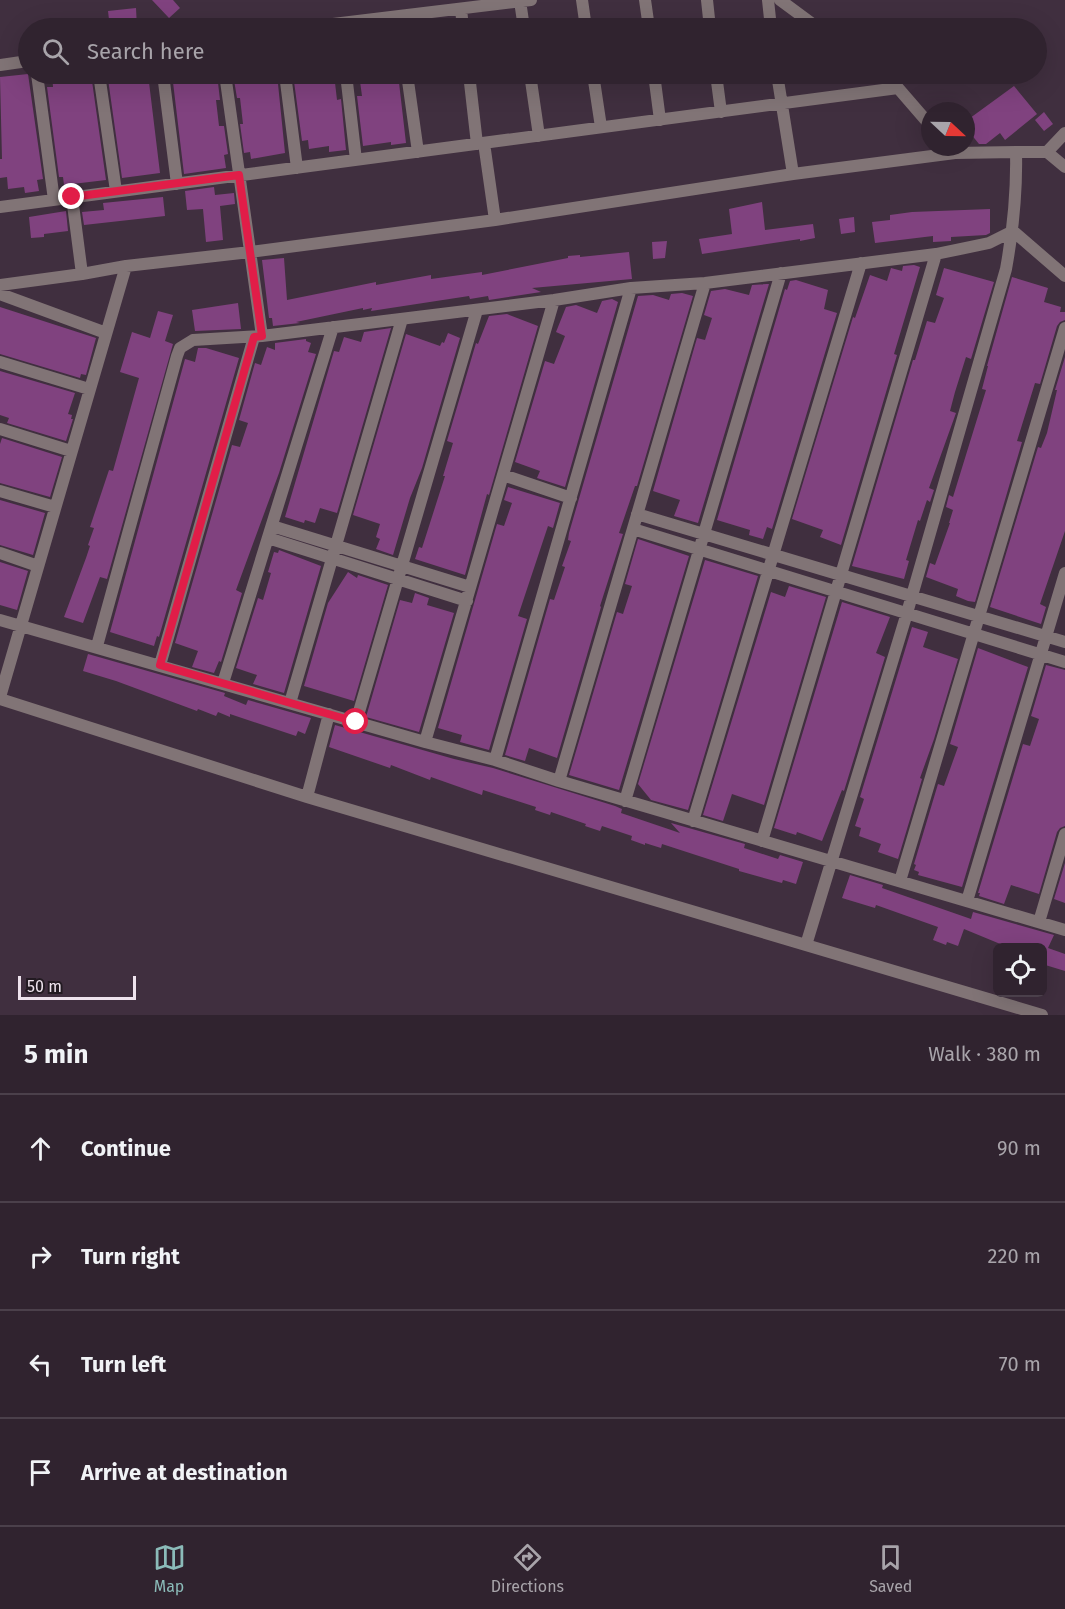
<!DOCTYPE html>
<meta charset="utf-8">
<style>
:root{--surface:#30232f;--page:#3c2f3b;--text:#f1f3f6;--muted:#a8a4aa;--line:#4b404b;--accent:#8bbbb9}
body{margin:0;font-family:"Fira Sans",sans-serif;background:var(--page);color:var(--text)}
.controls{position:absolute;right:18px;bottom:18px;display:grid;overflow:hidden;border-radius:9px;box-shadow:0 6px 24px #0002}
.controls button{width:54px;height:54px;display:grid;place-items:center;padding:0;border:0;border-bottom:2px solid var(--line);background:var(--surface);color:var(--text);font:30px sans-serif}
.compass{position:absolute;left:921px;top:102px;width:54px;height:54px;border-radius:50%;background:var(--surface);box-shadow:0 6px 24px #0002;rotate:112deg}
.scale{position:absolute;left:18px;bottom:15px;width:118px;box-sizing:border-box;padding-left:6px;border:3px solid #eee3ed;border-top:0;font-size:16px;line-height:21px;white-space:nowrap;color:#eee3ed;-webkit-text-stroke:4px #221a21;paint-order:stroke}
.stop{position:absolute;width:18px;height:18px;margin:-14px;border:4px solid #e11d48;border-radius:50%;background:#fff}
.stop.end{background:#e11d48;border-color:#fff;box-shadow:0 2px 6px #0008}
.list{margin:0;padding:0;list-style:none}
h2{display:flex;justify-content:space-between;align-items:center;height:78px;margin:0;padding:0 24px;font-size:26px}
h2 small{font-size:20px;font-weight:400;color:var(--muted)}
.list li{display:grid;grid-template-columns:39px 1fr auto;gap:18px;align-items:center;box-sizing:border-box;height:108px;padding:0 24px;border-top:2px solid var(--line)}
.list b{display:block;font-size:22px;white-space:nowrap}
.list em{font-size:20px;font-style:normal;color:var(--muted)}
.icon{flex:none;width:33px;height:33px;fill:none;stroke:currentColor;stroke-width:2;stroke-linecap:round;stroke-linejoin:round}
.map{position:relative;flex:none;width:1065px;height:1015px;overflow:hidden}
.search{position:absolute;background:var(--surface);box-shadow:0 6px 24px #0002;left:18px;right:18px;top:18px;height:66px;display:flex;align-items:center;gap:15px;box-sizing:border-box;padding:0 21px;border-radius:33px;color:var(--muted);font-size:22px}
.sheet{height:510px;background:var(--surface)}
nav{display:flex;justify-content:space-around;align-items:center;box-sizing:border-box;height:84px;border-top:2px solid var(--line);background:var(--surface);font-size:16px;color:var(--muted)}
nav a{display:grid;justify-items:center;gap:3px}
nav .on{color:var(--accent)}
.map>svg:first-child{display:block}
</style>
<div class="map">
<svg width="1065" height="1015" viewBox="0 0 1065 1015">
<rect width="100%" height="100%" fill="#402f3f"/>
<path fill="#80427f" d="M152 0H173L180 8 169 18Z
M136 8 137 28H110L108 11Z
M28 74 43 179 37 180 39 191 25 193 24 187 8 189 7 177 0 178V159H2L0 77Z
M52 74H91L106 180 64 185 63 177H59L47 87H53Z
M115 74H148L160 173 122 178 108 79 115 78Z
M172 74H217L220 100H216L219 126H224L228 154 224 155 226 168 184 174Z
M233 74H277L285 153 251 159 250 152 244 153 240 124H243L240 98H237Z
M293 74H334L337 100 341 99 346 150 329 152V146L309 149 308 140 302 141Z
M359 74H398L406 143 391 145V142L363 146 357 96H362Z
M1014 86 1037 114 1005 140 1000 133 986 144H979L966 128V121Z
M1044 112 1053 124 1044 131 1035 120Z
M214 187 215 195 234 193 235 204 220 206 223 240 206 242 203 209 187 210 185 191Z
M163 197 165 216 84 225 82 212 104 210 103 203Z
M762 202 765 230 813 224 815 238 800 241V239L702 254 699 239 732 234 729 209Z
M990 209V233L986 235 951 237V241L933 242V236L875 243 872 222 890 220V215L912 212Z
M66 211 68 231 44 234V237L31 238 29 217Z
M854 217 855 232 841 234 839 219Z
M667 241 665 258 653 259 652 242Z
M629 252 632 279 532 288 541 292 489 300 488 296 470 299 469 296 371 311 372 308 363 310V308L296 322 300 323 273 326 272 318H269L262 260 284 258 287 300 376 282V285L431 275V279L482 272V275L568 258V256L580 255V257Z
M914 265 920 267 894 354 897 355 841 545 820 537 823 530 792 519 853 317 855 318 870 275 887 281 891 268 902 271 903 266Z
M944 268 994 282 971 359 966 357 955 392 950 411 956 413 929 488 934 490 930 502 927 500 920 521 918 520 906 560 909 561 904 579 852 566 913 360H915L927 321 935 323 944 298 936 295Z
M1012 277 1048 288 1044 302 1061 307 1060 312H1065V320L1060 322 1057 326 1040 384 1035 383 1017 441 1022 442 975 602 968 601 956 596 958 589 926 577 930 563 935 565 950 523H949L953 510 946 507 949 495 953 497 986 390 982 389 988 366H987Z
M796 280 828 290 824 309 837 313 772 529 767 527 763 539 749 535 750 530 717 520 785 289 787 290 790 281Z
M767 284H769L698 523 674 516 680 500 653 491 697 338 705 340 712 318 704 315 711 291 725 289 749 295 752 285Z
M682 293 693 296 637 486H635L619 533 623 534 600 606 601 607 557 758 529 748 525 761 505 755 550 599 554 600 565 567 562 566 571 541 568 540 569 533 638 296 653 295 669 300 671 294Z
M612 299 618 302 565 487 537 478 540 471 515 462 545 361 554 364 565 336 556 332 566 307 576 305 597 313 602 301Z
M238 303 241 329 195 331 192 310Z
M0 307 96 338 86 375 81 374 80 378 0 354Z
M158 311 173 315 165 341 173 344 107 579 100 577 83 623 64 617 86 558 90 546 88 545 94 528 90 527 109 470 113 471 139 378 120 372 132 332 150 338Z
M507 314 538 326 489 495 487 494 465 575 415 559 419 547 422 548 445 476H443L453 443 447 441 476 343 478 344 489 316Z
M391 328 337 513 320 508 315 523 305 520 304 523 285 517 334 351 339 352 344 337 361 342 364 332Z
M448 333 460 338 422 468 410 498 393 555 376 549 380 539 376 537 380 524 353 515 406 334 440 346 442 342 444 343Z
M306 339V341L311 343 308 352 316 354 279 473 236 590 242 593 221 662 219 661 214 673 192 667 198 651 175 643 232 445 240 447 248 423 239 420 255 363 261 365 267 347 275 350V343Z
M198 348H206L239 358 159 637 157 636 154 646 110 632 185 359 195 362Z
M1065 357V531L1040 604 1046 607 1041 624 990 607 1038 447 1041 448 1047 433 1057 390H1055Z
M0 371 75 393 68 414 72 415 71 419H73L66 441 7 423 9 418 0 415Z
M2 438 62 457 50 497 0 483V444Z
M508 487 560 503 553 528 548 526 518 616 527 619 489 750 460 742 462 735 438 728 497 524 504 526 512 503 504 500Z
M0 500 45 513 33 555 0 545Z
M638 539 689 556 619 790 569 775 617 612 623 614 632 586 625 584Z
M279 550 321 566 284 693 253 684 257 675 236 668 258 598 263 600 271 573 268 572 274 552 278 553Z
M705 560 758 576 688 810 651 800 638 784Z
M0 562 28 571 17 610 0 605Z
M348 572 357 578 358 575 388 585 354 701 304 686 328 603Z
M789 586 826 597 764 805 732 794 723 821 703 815 771 592 785 597Z
M415 593 429 598 427 605 454 613 419 732 366 717 400 600 412 603Z
M842 602 890 617 876 653 885 657 844 791 842 790 822 841 797 832 796 835 774 828Z
M912 627 928 632 923 647 958 659 934 739 920 778 922 779 898 859 878 852 881 844 859 836 861 828 855 826 864 799 860 797Z
M978 648 1028 667 962 887 918 875 919 872 914 870 916 865 914 864 938 784 944 786 958 747 950 744Z
M88 654 225 693 224 696 246 705 248 700 311 718 305 734 298 731 296 736 230 714V717L218 712 216 716 198 709 197 711 116 681 83 671Z
M1046 665 1065 670V826L1060 828 1057 832 1039 894 1011 885 1004 904 979 896 980 893H978L1023 744 1030 746 1039 719 1031 716Z
M335 725 454 759 493 768 615 806 622 809 621 813 680 833 671 823 745 844 744 848 778 859 780 855 803 862 796 884 783 880 782 883 739 871V869L662 844 661 848 645 843V845L631 840 632 836 602 826 600 831 585 826 586 824 551 812 550 815 535 810 536 807 483 790 482 795 431 777 430 780 391 765 390 768 329 747Z
M1065 863V903L1054 899Z
M850 875 883 885 882 888 971 919 973 912 1054 935 1048 948 1065 954V971L1042 964V948H1010L964 929 958 946 947 942 946 945 933 940 938 927 876 905 875 908 842 898Z"/>
<g fill="none" stroke-linecap="round" stroke-linejoin="round">
<path stroke="#817476" stroke-width="12" d="M582 0 586 28
M645 0 649 28
M707 0 710 28
M768 0 771 28
M780 0 818 28
M520 1 524 28
M461 9 463 28
M300 28 531 0
M0 65 28 61
M37 74 54 200
M99 74 116 191
M163 74 177 184
M225 74 262 336
M285 74 297 168
M346 74 356 160
M407 74 418 152
M469 74 477 144
M530 74 539 136
M593 74 601 127
M654 74 660 120
M716 74 721 112
M777 74 793 174
M879 74 898 88 930 125
M1065 133 1047 152 1065 167
M484 143 495 220
M1016 152H1047
M72 197 82 274
M0 207 898 88
M0 285 82 274 126 266 250 252 495 220 793 174 955 153 1016 152C1017 192 1013 230 1006 269L907 613 806 945
M0 294 106 333
M0 362 89 389
M0 429 71 451
M503 475 571 498
M0 491 55 507
M637 514 1065 642
M272 526 470 587
M633 529 1065 662
M268 538 467 601
M0 553 38 566
M0 620 425 742 495 760 559 781 1065 930
M97 646 177 356 180 348 193 340 262 336 554 300 631 288 705 283 936 254 989 243 1013 231 1065 276
M160 665 254 337
M223 683 333 327
M0 697 126 266
M0 699 307 797 1042 1015
M290 703 402 319
M356 722 477 310
M425 742 554 300
M495 760 631 288
M559 781 705 283
M307 797 329 714
M625 801 781 273
M693 821 861 263
M762 841 936 254
M900 881 1065 328
M967 901 1065 573
M1039 922 1065 834"/>
</g>
<g fill="none" stroke-linecap="round" stroke-linejoin="round">
<path stroke="#e11d48" stroke-width="8" d="M72 197 239 175 262 336 254 337 160 665 356 722"/>
</g>
</svg>
<div class="controls">
<button><svg class="icon" aria-label="locate" viewBox="0 0 24 24"><circle cx="12" cy="12" r="6"/><path d="M12 2v4M12 18v4M2 12h4M18 12h4"/></svg></button>
</div>
<svg class="compass" viewBox="-18 -18 36 36"><path d="M0-13l5 13h-10z" fill="#e53935"/><path d="M0 13l5-13h-10z" fill="#a8a4aa"/></svg>
<div class="scale">50 m</div>
<div class="stop" style="left:356px;top:722px"></div>
<div class="stop end" style="left:72px;top:197px"></div>
<div class="search"><svg class="icon" aria-label="search" viewBox="0 0 24 24"><circle cx="10" cy="10" r="6"/><path d="M15 15l6 6"/></svg>Search here</div>
</div>
<section class="sheet">
<h2>5 min<small>Walk · 380 m</small></h2>
<ul class="list">
<li><svg class="icon" aria-label="ahead" viewBox="0 0 24 24"><path d="M12 20V5M6 11l6-6 6 6"/></svg><div><b>Continue</b></div><em>90 m</em></li>
<li><svg class="icon" aria-label="right" viewBox="0 0 24 24"><path d="M7 20v-9h11M14 6l5 5-5 5"/></svg><div><b>Turn right</b></div><em>220 m</em></li>
<li><svg class="icon" aria-label="left" viewBox="0 0 24 24"><path d="M17 20v-9H6M10 6l-5 5 5 5"/></svg><div><b>Turn left</b></div><em>70 m</em></li>
<li><svg class="icon" aria-label="arrive" viewBox="0 0 24 24"><path d="M6 21V4h12l-3 4 3 4H6"/></svg><div><b>Arrive at destination</b></div></li>
</ul>
</section>
<nav>
<a class="on"><svg class="icon" aria-label="map" viewBox="0 0 24 24"><path d="M3 6l6-2 6 2 6-2v14l-6 2-6-2-6 2zM9 4v14M15 6v14"/></svg>Map</a>
<a><svg class="icon" aria-label="directions" viewBox="0 0 24 24"><path d="M12 3l9 9-9 9-9-9zM9 14v-3h6M13 9l2 2-2 2"/></svg>Directions</a>
<a><svg class="icon" aria-label="saved" viewBox="0 0 24 24"><path d="M7 4h10v16l-5-4-5 4z"/></svg>Saved</a>
</nav>
